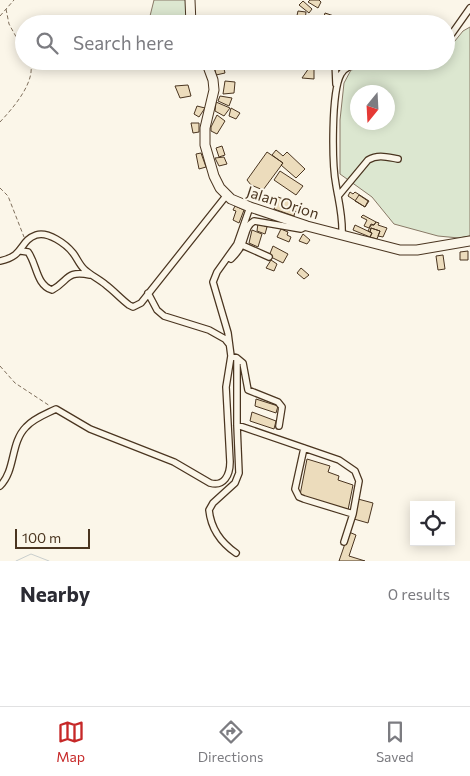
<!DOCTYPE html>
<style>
:root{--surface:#fff;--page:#f7f7f7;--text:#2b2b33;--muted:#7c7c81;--line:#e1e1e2;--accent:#c62828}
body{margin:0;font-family:Commissioner,sans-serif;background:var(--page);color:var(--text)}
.controls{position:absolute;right:15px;bottom:15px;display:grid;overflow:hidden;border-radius:0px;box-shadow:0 2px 12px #0003}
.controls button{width:45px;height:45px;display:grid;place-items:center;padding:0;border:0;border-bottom:1px solid var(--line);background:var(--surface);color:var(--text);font:25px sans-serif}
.compass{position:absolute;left:350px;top:85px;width:45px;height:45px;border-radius:50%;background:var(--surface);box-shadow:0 2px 12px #0003;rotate:198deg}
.scale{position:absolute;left:15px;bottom:12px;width:75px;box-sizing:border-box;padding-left:5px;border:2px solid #4a3520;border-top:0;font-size:14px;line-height:18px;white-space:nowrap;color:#4a3520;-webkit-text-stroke:4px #fbf6e9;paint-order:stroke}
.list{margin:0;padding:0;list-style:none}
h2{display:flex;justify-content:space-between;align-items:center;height:65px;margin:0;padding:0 20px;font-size:21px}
h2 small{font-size:16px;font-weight:400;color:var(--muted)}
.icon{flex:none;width:28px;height:28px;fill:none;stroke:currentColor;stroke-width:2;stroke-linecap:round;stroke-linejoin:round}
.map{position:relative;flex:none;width:470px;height:561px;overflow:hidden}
.search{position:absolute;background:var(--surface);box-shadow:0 2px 12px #0003;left:15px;right:15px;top:15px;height:55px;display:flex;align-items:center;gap:12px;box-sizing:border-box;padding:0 18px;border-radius:28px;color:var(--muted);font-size:19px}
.sheet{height:145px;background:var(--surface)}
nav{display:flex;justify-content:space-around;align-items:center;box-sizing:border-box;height:70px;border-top:1px solid var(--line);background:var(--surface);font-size:14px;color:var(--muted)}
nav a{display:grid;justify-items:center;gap:2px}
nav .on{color:var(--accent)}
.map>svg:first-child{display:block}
</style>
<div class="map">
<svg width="470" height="561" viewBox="0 0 470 561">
<rect width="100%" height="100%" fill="#fbf6e9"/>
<path fill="#dce7d0" stroke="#887966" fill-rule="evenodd" d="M154 0H191L192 15 200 24H148Z
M470 27V236L459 238 438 236 394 224 372 197 340 174V120L344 83 351 70 376 64 425 65 432 61H446V52L463 31ZM358 92H388V122H358Z"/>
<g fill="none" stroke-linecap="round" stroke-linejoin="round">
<path stroke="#c9cecd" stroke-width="1" d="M16 561 31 554 49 561"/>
</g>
<path fill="#ecdcbc" stroke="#4a3520" d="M310 0H319L321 2 318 8 308 2Z
M303 1 312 9 309 13 299 5Z
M298 11 306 12 305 21 296 20Z
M325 13 334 16 332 24 323 20Z
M213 61H222L225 73 216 75Z
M309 68 314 69V79L302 78Z
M225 81 235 82 234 93 223 94Z
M188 85 191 96 180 98 175 86Z
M220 96 232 98 229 106 218 101Z
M216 102 230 108 224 116 215 111Z
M197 106 205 108 199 117 194 114Z
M231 108 240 113 236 119 229 116Z
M217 115 225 121 217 134 211 131V127Z
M191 123H199V132L193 133Z
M222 146 225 155 219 157 216 148Z
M276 150 283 156 287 152 305 169 296 178 281 165 283 163 272 155Z
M267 152 283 163 263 190 251 185 247 180Z
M201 153 206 167 199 169 196 154Z
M224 157 227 164 219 166 215 158Z
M280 171 303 186 296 195 274 180Z
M350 192 353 194 355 192 369 201 365 207 348 196Z
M359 195 368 201 365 207 355 201Z
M278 197 291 202 292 205 304 209 302 214 295 211 294 216 274 209Z
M235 206 244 210 239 223 233 220 236 211 233 210Z
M363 215 376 222 374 225 371 224 369 228 364 226 367 220 361 217Z
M376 222 379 223 378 225 387 228 383 237 378 236 380 231 371 228 370 232 368 231 371 225H374Z
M258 223 267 227 265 234 257 231Z
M355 225 372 233 370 237 353 230Z
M371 228 380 231 377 239 370 237 372 233 370 232Z
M281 229 288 232 287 235 291 237 289 242 277 237Z
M252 230 262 234 258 247 249 243Z
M303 234 310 240 307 244 299 241Z
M273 246 288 254 283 263 269 256Z
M468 251V260H460V252Z
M443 255 445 269 438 270 436 256Z
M271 260 277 264 274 271 266 268Z
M301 268 309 275 304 279 297 273Z
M256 399 278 406 276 413 255 406Z
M252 412 276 421 274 429 250 421Z
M307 459 330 466 328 472 339 476 338 480 353 485 348 510 300 495Z
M358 499 373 503 368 523 354 519Z
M349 532 356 535 349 556 365 561H339Z"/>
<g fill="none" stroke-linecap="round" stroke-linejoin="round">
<defs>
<path id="minor" d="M446 42 470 8
M335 61 336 84
M405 61H422
M339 195 368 160C378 154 387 157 398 159
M342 235C343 217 339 203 336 185 332 164 331 92 341 74 346 66 354 63 363 61
M242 245 269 257
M21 251 28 252C37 264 36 285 52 290 69 281 65 270 90 275
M231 259C235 255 239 251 241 246 246 237 245 226 254 221L301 229 307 226
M0 261C25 256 19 241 36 235 48 231 66 244 73 253 77 258 79 264 84 269 90 275 99 279 106 285 114 291 121 299 129 305L133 307 141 303 226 196
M148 293 157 310 164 316 209 330 225 339 229 344
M231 356 237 358V425L239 473 235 483 213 503 209 510C211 529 220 542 236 553
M237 358 243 363 248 390 278 402 282 407 279 426
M237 425 339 460 355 471 359 481 353 514 344 542
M304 448 295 489 299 497 304 499 353 514
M0 486C16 470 10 443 26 427 34 418 46 414 56 409L90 429 174 462 210 483C224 487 230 475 230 462L226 387 231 356 228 333 213 282 217 272 237 244 250 207"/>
<path id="highway" d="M190 0 191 24
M206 61 213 80 214 90 205 128V145L214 176 220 188 231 199 250 207 307 226 400 250H417L470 241"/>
</defs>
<use href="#minor" stroke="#4a3520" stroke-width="8"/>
<use href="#highway" stroke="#4a3520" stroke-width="11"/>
<path stroke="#7f6f5c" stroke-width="1" stroke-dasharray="4 2.5" stroke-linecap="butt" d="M6 9 9 24 24 51
M0 16 14 0
M0 122C13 108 37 81 30 61
M0 188 8 196 24 237
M0 366 15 383 50 406"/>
<use href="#minor" stroke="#fbf6e9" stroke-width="5.5"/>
<use href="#highway" stroke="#fbf6e9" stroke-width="9"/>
</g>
<g text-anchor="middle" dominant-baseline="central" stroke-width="4" stroke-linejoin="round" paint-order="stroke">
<g font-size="15" fill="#4a3520" stroke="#fbf6e9">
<text transform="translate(283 202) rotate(18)">Jalan Orion</text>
</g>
</g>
</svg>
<div class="controls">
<button><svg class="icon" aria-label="locate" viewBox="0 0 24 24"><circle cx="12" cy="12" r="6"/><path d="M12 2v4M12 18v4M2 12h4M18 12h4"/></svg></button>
</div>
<svg class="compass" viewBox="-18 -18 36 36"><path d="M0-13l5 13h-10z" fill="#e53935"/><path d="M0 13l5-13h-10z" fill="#7c7c81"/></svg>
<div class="scale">100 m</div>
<div class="search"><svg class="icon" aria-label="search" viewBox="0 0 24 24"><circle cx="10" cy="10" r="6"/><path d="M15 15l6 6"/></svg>Search here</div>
</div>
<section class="sheet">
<h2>Nearby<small>0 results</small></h2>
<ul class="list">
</ul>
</section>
<nav>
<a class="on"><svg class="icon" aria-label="map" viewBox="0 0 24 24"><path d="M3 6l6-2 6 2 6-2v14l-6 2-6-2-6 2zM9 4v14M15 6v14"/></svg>Map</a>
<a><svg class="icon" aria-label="directions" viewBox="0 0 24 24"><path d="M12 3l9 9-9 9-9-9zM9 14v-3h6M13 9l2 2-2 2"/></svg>Directions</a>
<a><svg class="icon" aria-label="saved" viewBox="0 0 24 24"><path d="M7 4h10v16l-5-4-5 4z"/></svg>Saved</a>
</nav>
